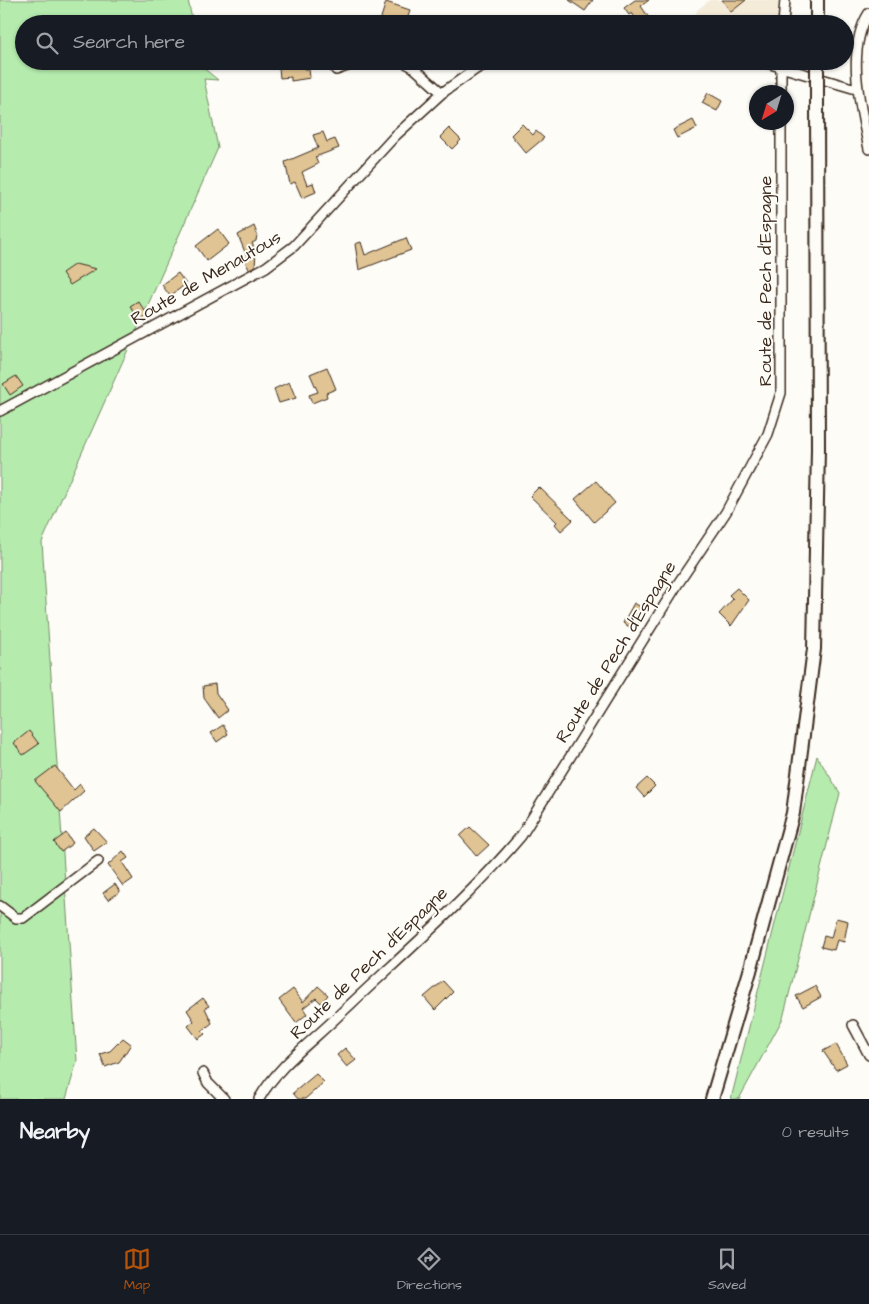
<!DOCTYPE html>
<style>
:root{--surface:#171b24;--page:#20242c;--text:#f1f3f6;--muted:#9ea1a6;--line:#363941;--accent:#b45309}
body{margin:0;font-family:"Architects Daughter",sans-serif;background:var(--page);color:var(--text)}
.compass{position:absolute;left:749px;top:85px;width:45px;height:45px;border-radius:50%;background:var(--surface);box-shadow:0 1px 4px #0004;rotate:218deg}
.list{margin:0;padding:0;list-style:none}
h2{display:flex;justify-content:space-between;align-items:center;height:65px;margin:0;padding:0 20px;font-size:21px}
h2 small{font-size:16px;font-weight:400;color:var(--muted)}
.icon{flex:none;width:28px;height:28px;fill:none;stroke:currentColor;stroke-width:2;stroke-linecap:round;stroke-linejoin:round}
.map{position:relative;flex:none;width:869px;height:1099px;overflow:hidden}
.search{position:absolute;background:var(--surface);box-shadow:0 1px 4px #0004;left:15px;right:15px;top:15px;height:55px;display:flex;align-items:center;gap:12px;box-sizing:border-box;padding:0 18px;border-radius:28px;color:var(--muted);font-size:19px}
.sheet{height:135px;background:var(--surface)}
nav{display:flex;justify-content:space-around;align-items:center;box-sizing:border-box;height:70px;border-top:1px solid var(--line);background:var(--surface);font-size:14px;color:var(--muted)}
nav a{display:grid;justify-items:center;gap:2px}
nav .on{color:var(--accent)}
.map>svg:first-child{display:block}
</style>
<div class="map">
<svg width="869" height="1099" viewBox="0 0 869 1099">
<rect width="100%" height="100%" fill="#fdfcf7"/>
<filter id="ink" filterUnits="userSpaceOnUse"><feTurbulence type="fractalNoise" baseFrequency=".02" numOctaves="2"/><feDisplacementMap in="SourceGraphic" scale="10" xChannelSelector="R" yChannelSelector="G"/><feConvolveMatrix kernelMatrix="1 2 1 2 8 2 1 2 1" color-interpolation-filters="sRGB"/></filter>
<g filter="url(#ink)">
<path fill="#f4ebd9" d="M710 0H779L777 24 694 22 697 10Z"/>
<path fill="#b5ecae" stroke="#788b66" d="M0 0H188L193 24H24V61H200L201 66 218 80 204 79 218 148 42 542 77 1061 66 1099H0Z
M817 756 840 793 783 1018 739 1099H731Z"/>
<path fill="#e0c494" stroke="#3b2a1e" d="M569 0H593L585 11Z
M635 0H649L641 6 653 24H639L632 13 629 15 624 8Z
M722 0H746L731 12Z
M386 2 410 10 406 24H379Z
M304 64V69H309L310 78 291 81V77L280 78 279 68Z
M708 93 722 101 717 111 702 103Z
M693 120 697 128 677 138 673 130Z
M522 124 533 135 536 131 544 138 526 153 511 135Z
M449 128 461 140 452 149 440 137Z
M323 132 327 142 335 139 339 148 315 157 318 164 302 172 307 185 313 183 316 192 302 198 295 182 290 184 285 162 318 148 313 135Z
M254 226 257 234 256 241 252 243 256 252 255 266 249 269 243 258 247 257 238 235Z
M218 229 229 244 207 261 196 246Z
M406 238 411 250 359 270 355 244 361 242 365 255Z
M75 264 96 269 70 285 62 273Z
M178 273 186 284 170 296 162 285Z
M138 301 148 315 141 321 130 306Z
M327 367 336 389 326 393 327 397 312 403 309 395 318 392 310 374Z
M16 376 23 386 10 395 3 384Z
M289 382 296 398 279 403 274 389Z
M596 481 615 503 594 522 575 499Z
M539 487 573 520 561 531 555 524 557 522 530 496Z
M737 588 749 600 731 626 719 614 733 599 729 595Z
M634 603 646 610 635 630 623 623Z
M215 684 216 693 228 710 218 718 204 698 203 686Z
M223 725 228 734 217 742 211 733Z
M29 731 39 744 23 755 14 743Z
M55 766 74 790 80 784 84 791 61 812 35 781Z
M647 778 655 786 644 797 636 788Z
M470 827 489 845 477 856 460 836Z
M94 828 107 842 94 851 84 836Z
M66 833 73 843 61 852 54 842Z
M123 851 128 858 122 862 133 879 123 886 108 865Z
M115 884 120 892 108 900 103 893Z
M836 918 848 921 844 942 837 940 834 950 821 947 824 936 831 938Z
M443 981 453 992 435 1010 424 997Z
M318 986 328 995 321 1003 316 998 303 1008 307 1014 296 1023 279 1000 293 989 303 1002Z
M815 986 821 997 803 1007 796 996Z
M203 998 209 1006 205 1008 212 1023 202 1031 205 1034 198 1039 188 1026 194 1021 187 1010Z
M123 1038 131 1044 126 1052 119 1062 105 1067 100 1054 110 1051Z
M836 1044 847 1064 836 1070 823 1051Z
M345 1048 356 1060 347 1067 337 1055Z
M316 1074 324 1082 305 1099H298L293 1093Z"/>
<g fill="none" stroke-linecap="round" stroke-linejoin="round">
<defs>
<path id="street" d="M869 13C845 50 861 109 869 149
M783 24 785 0
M402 61 413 67 442 93
M760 61 856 89
M781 61V92
M336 70 361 61
M0 411 266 267 294 246 395 136 442 93 476 69 493 61
M0 906 16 918H23L98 861
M853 1025 869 1055
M203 1073 208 1083 224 1099
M259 1099C278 1066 310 1043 337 1017 399 958 466 901 521 836L677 585 726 512 768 434 781 393V122"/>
<path id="primary" d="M817 24V0
M712 1099 750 971 793 813 814 649 818 449 817 102"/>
</defs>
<use href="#street" stroke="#3b2a1e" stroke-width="12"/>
<use href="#primary" stroke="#3b2a1e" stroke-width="16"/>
<use href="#street" stroke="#fdfcf7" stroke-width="9"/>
<use href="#primary" stroke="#fdfcf7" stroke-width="12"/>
<defs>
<path id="primary-bridge" d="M817 102V61"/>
</defs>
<use href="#primary-bridge" stroke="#3b2a1e" stroke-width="16" stroke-linecap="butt"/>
<use href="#primary-bridge" stroke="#fdfcf7" stroke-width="12"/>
</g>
</g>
<g text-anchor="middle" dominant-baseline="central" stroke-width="4" stroke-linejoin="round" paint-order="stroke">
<g font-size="18" fill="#3b2a1e" stroke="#fdfcf7">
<text transform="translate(206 278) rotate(-30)">Route de Menautous</text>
<text transform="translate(765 281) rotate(-90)">Route de Pech d'Espagne</text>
<text transform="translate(616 652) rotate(-58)">Route de Pech d'Espagne</text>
<text transform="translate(369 963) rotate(-44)">Route de Pech d'Espagne</text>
</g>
</g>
</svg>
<svg class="compass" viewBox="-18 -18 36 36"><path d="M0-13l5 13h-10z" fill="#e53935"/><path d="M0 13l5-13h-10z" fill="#9ea1a6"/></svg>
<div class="search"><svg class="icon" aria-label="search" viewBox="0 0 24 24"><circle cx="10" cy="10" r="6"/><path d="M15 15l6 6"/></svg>Search here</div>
</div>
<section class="sheet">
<h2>Nearby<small>0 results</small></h2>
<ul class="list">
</ul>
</section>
<nav>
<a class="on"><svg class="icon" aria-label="map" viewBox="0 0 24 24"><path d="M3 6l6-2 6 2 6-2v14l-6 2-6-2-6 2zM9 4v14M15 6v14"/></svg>Map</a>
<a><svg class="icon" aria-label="directions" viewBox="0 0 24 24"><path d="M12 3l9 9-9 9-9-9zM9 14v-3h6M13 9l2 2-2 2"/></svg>Directions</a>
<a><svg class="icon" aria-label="saved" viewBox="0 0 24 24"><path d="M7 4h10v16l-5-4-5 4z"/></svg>Saved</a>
</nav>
